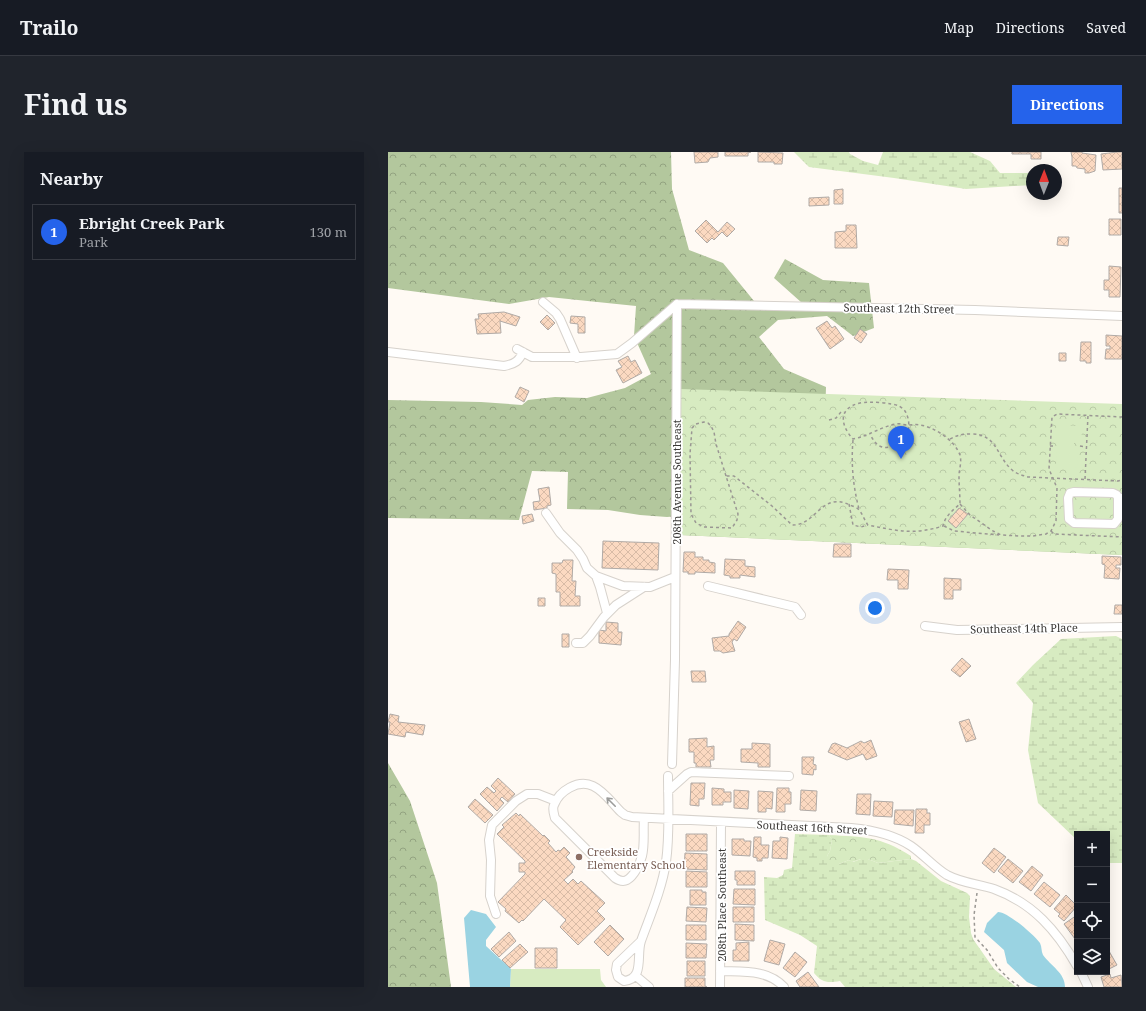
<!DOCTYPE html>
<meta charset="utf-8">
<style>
:root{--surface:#171b24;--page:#20242c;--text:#f1f3f6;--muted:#9ea1a6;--line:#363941;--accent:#2563eb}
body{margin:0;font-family:"Noto Serif",serif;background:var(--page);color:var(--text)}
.controls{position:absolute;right:12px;bottom:12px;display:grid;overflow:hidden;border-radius:0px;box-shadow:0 4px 16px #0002}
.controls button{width:36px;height:36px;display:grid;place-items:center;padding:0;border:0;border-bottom:1px solid var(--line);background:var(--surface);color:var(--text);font:20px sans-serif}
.compass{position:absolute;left:638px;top:12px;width:36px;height:36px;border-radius:50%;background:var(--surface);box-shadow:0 4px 16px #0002;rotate:1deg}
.you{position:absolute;left:487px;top:456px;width:14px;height:14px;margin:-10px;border:3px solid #fff;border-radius:50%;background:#1a73e8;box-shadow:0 0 0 6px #1a73e833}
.badge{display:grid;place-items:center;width:26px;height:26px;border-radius:50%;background:var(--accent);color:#fff;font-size:13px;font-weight:700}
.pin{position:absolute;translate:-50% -33px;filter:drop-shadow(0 1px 2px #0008)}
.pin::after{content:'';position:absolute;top:21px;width:14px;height:12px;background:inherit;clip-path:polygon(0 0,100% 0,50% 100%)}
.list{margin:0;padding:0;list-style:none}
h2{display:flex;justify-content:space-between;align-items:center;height:52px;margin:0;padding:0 16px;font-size:17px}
h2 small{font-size:13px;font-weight:400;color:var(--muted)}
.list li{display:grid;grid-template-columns:26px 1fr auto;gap:12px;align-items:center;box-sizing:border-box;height:56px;margin:0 8px 8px;padding:0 8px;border:1px solid var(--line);border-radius:0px}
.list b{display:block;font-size:15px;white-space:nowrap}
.list p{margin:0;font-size:13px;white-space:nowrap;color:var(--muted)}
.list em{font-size:13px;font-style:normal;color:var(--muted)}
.icon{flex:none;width:22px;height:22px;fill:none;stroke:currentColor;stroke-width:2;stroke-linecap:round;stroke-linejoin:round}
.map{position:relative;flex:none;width:734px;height:835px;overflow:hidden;border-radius:0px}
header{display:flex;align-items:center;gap:24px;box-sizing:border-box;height:56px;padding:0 20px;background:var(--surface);border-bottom:1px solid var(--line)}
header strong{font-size:19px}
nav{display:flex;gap:22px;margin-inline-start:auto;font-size:14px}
.intro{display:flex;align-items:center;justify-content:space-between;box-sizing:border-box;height:96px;padding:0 24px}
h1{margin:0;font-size:28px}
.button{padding:10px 18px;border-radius:0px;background:var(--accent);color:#fff;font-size:14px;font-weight:700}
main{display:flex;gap:24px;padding:0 24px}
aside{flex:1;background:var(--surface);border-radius:0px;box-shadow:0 4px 16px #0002}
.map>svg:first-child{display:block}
</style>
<header>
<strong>Trailo</strong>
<nav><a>Map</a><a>Directions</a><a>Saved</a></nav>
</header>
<div class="intro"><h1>Find us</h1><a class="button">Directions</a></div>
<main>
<aside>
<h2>Nearby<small></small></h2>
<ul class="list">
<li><span class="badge">1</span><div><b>Ebright Creek Park</b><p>Park</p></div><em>130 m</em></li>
</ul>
</aside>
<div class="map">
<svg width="734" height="835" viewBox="0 0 734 835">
<defs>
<pattern id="forest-crowns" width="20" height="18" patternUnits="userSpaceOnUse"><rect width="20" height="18" fill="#b3c79d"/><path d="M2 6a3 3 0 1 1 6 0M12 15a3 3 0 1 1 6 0" fill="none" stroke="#93a381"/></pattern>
<pattern id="wetland-marsh" width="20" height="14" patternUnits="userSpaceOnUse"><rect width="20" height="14" fill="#d7ebc1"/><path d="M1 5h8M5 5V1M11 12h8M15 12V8" fill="none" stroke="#b9caa6"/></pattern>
<pattern id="park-crowns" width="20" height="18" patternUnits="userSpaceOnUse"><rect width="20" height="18" fill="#d7ebc1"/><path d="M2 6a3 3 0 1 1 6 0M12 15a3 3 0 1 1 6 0" fill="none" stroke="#b9caa6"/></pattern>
<pattern id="building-cross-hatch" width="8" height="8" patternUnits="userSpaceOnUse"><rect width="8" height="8" fill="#fbd9c1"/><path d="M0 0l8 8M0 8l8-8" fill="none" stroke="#d8bba6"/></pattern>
</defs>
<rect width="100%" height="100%" fill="#fffaf4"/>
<path fill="url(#forest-crowns)" d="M0 0H283L284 37 301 98 335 111 366 149 414 151 386 126 397 107 435 128 481 131 486 176 465 184 439 164 390 168 371 185 396 217 438 235 437 267 734 403 292 383V363L291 364 279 365 252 363 220 358 179 357 180 320 144 319 131 368 0 366V248L93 250 134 253 140 248 167 245 199 246 237 236 263 222 246 184 248 154 161 145 121 152 0 136Z
M0 611 22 649 49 731 63 835H0Z"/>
<path fill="url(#wetland-marsh)" d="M406 0H461L462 2 475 9 490 13 495 0H582L602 9 612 21H644V33L578 37 506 26 421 15Z
M728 484 734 487V711H719V682H689V688L650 651 640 598 645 551 628 531 645 513 673 487Z
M407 682 441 683 444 688 442 699 439 704 451 712 461 708 465 710 473 707H480L490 711 523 707 528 709 553 729 579 741 582 744 581 765 583 781 585 787 606 817 628 835H457L452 829C440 831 434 831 426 821L429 794 412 783 377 768 376 725 389 726 395 723 396 718 404 716Z"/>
<path fill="url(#park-crowns)" d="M293 237 734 252V403L292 383Z
M441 683C475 685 492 684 523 704V707L490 711 480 707H473L464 710 461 708 451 712H443L439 704 442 699 444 688Z"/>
<path fill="#d7ebc1" d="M669 273 692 274V279L694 281 692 291H686V298H690L689 316 668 315 669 298H673V291L668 290V285L666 283Z
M123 817H212L213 828 218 835H122Z"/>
<path fill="#9ad3e2" d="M83 758 98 762 108 775 98 788V794L123 817 122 835H82L76 766Z
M610 760C620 760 646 783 652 791 654 795 653 799 655 803 663 814 677 821 677 835H650L639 830 619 811 616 798 596 780 599 771Z"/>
<path fill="url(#building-cross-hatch)" stroke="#b0aaa6" d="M306 0H330V5L322 6 320 10 307 11Z
M337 0H363L360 1V4H337Z
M370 0 395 1 394 12H386V10H370Z
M624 0H653V7H643V2H624Z
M683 0H694V1L708 3 707 19 701 21H697V17L689 16 688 14H684V5Z
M729 0H734V17L715 18 713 2Z
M731 36H734V61H731Z
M455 37V52H446V38Z
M441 45V53L421 54V46Z
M721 67H733V83H721Z
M318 68 330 80 339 70 347 77 339 85 334 80 326 88 324 86 319 91 307 79Z
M458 73H468L469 96H447V80L458 79Z
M670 85H681L680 94 669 93Z
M721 114 733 115 732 145H721V138H716V128H721Z
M116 160 132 165 128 174 112 169 113 181 89 182 87 167H91L90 162Z
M159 163 167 171 160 178 152 170Z
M183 164 197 165V181H190V172L182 171Z
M439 169 444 176 447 174 456 187 442 197 428 176Z
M472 177 479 182 473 191 466 186Z
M718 183 734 184V207H717L718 197H722V194H718Z
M693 190H703V211H698V209H692Z
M671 201H678V209H671Z
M240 204 243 210 247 208 254 221 235 231 228 218 234 215 230 209Z
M132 235 141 239 136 250 127 245Z
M161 335 163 353 159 354V356L146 358 145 350 152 349 150 337Z
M571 356 580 362 568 376 560 369Z
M144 362 146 369 135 372 134 364Z
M215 389 271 391 270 418 214 416Z
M446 392H463V405H445Z
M296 400H307V405H315V408H321V410L327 411V421L307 420V422H300V420H295Z
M714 404 733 405V413H728V416H732L731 427 716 426 717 413 714 412Z
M337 407 357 408V414L367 415V425L352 423V426H342V424L336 423Z
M175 408H185L184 429H188L187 444H192V454H172V440H168V422L164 421V411H174Z
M500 417 521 418 520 437H510V428H499Z
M556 426 573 427V438H565V447H556Z
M150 446H157V454H150Z
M727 453H734V462H726Z
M350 469 358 475 349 489 346 487 344 490 347 499 335 501 332 499H326L324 486 341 484V482Z
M218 470 230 471V480H234L233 493 211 491V478L218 479Z
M174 482H181V495H174Z
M574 506 583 514 572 525 563 518Z
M303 519H317L318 530H304Z
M2 562 11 564 10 570 37 573 35 583 18 580 17 585 0 582 2 570H0Z
M581 567 588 587 578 590 571 570Z
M319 586V595L326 594V608H322L323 615H308V611H306V600H301V587Z
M483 588 489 604 478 608 475 602 459 608 440 600 444 592 447 591 459 596 473 589 476 591Z
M364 591 382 592V615H370V611L353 610V597H364Z
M414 605H426L425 612 428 613V618L426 617 425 623 414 622Z
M110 626 127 642 120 650 114 645 112 647 116 651 109 659 92 642 99 635 106 641 108 639 103 634Z
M303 631H317L316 647H311V654L302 653Z
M324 636 336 637V640H343V650H335V653H324Z
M389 636H401V640H403V652H397V660H388Z
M346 638 361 639 360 657 346 656Z
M413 638 429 639 428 659 412 658Z
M370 639 385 640 384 657 378 656V660H370Z
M469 642H483L482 663 468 662Z
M87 647 105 663 97 671 80 655Z
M486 649 505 650 504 665 485 664Z
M528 657H539V661H542V673H536V681H527Z
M507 658H526L525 674 506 672Z
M128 661 131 664 132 662 155 684 156 683 162 689 160 691 168 700 170 698 172 699 176 695 182 701 178 705 187 715 184 719 185 720 176 728 180 732 185 727 190 732 193 729 217 751 209 759 217 767 190 793 172 775 178 768 156 747 135 769 134 768 131 771 117 759 118 757 110 750 137 722V720H131V711H137V709L109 682 116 675 114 673Z
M298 682H319V699H298Z
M366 685H373V693H381L380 706H374V709H369V706L365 705Z
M392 685 400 686 399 707 384 706 385 689H392Z
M344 687H356V689H363L362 704 344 703Z
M606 696 618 705 606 721 594 711Z
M297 701 319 702V718L296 717Z
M620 707 635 719 625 731 610 719Z
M644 714 655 723 643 739 631 730Z
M298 719 319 720V735H298Z
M347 719H367V733H349V728H347Z
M656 730 672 743 662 755 646 742Z
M346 737H367V753L345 752Z
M302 738H314V740H318V753H302Z
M678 743 689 754 676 769 670 764 672 762 666 757Z
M299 755 319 756 318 770 298 769Z
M345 755H366V770H345Z
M689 763V786L687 787 676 772Z
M347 772 366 773V789L347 788Z
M222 773 236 787 220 804 206 790Z
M298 773H318V788H298Z
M121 780 128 789 111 805 103 797Z
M382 788 397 792 391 813 376 809Z
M361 790V809H345V798H348V791Z
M298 791 319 792 318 806H298Z
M132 792 140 800 122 816 114 808Z
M147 796H169V816H147Z
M721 799 729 813 719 818V800Z
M407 800 419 810 407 825 395 816Z
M299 809H317V824H299Z
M420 820 431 835H412L408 829Z
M722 822 723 826 733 823 734 835H716L713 825Z
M297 826H317V834L319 835H297Z"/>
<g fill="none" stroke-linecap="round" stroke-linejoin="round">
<defs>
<path id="minor" d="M155 150 168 161 172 167 189 206
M289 152 587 158 734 164
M129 197 144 205H193L229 202 244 191 289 152
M0 200 116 214C127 212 131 209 135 200
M730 346V367L726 372 686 371 681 367 680 346 682 341 686 340 725 341 729 343 730 346H734
M158 361 172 381 189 398 195 407 199 416 208 424 235 434 262 435 287 425
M208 424 212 435 219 461
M320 434 407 455 413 463
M537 474 569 478 734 475
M188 491H195L202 484 216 465 228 453 256 435
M284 612 287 508 289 152
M280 639 299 622 303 620 401 624
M256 666C255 678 257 692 254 704 252 712 246 724 239 728 235 730 230 728 227 726L167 666C166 662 164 657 166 653 171 639 190 627 205 634 216 639 224 651 233 660L237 663 244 665 463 676C484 678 505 682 523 694 536 703 546 715 559 723 574 731 590 732 606 737 645 751 669 779 689 814
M108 762 102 744 103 708 101 688 104 673 128 649 139 642H150L168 649
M252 790 229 812 228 818 230 825 236 829C257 827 248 803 253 789 262 764 274 737 278 710 282 682 280 653 280 624
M332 819C355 820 379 817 396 835
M693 820 700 835
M248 824 261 835
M332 835 333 670"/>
</defs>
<use href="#minor" stroke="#d7d2cc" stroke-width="10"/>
<path stroke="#9a9793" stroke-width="1.5" stroke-dasharray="3 3" stroke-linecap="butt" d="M441 268 448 266 453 260H456
M562 287C569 283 575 282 583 282 609 282 608 303 623 317 628 322 634 323 640 325L730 329 734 328
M465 288C463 312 465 334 471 357
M662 294H668
M692 294 698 295
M338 324 328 292 326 280 323 274 320 271 316 270 308 272 304 276 302 302 303 362 308 371 316 375 344 376 349 368 350 362 338 324H346L384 354 404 373C428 374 433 339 462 353 464 354 468 355 470 357 474 360 476 368 480 373 509 379 526 383 555 374 557 364 565 358 572 352 572 343 571 334 571 324 571 317 574 311 572 303 567 289 547 275 532 273 528 272 524 273 520 273 516 273 512 271 508 272 492 275 481 284 465 287 452 273 450 256 472 251 480 249 505 251 511 254 514 256 517 258 518 261 521 266 522 276 519 281 515 288 502 298 494 295 488 293 485 288 482 282
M697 327 700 263
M461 352 465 373 473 375 480 373
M572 352 582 363 605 379 613 383 631 384H645L658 382 663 379 668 369 669 336 661 317 664 265 669 262 734 265
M556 374 566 379 611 383
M663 379 666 382 734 385
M589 741 586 763 587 785 599 798 610 816 621 827 632 835"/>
<use href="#minor" stroke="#fff" stroke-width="8"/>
</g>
<defs><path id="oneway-shaft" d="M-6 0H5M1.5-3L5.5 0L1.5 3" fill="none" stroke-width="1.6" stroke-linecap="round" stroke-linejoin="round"/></defs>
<use stroke="#9c9c9a" href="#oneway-shaft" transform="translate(223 650) rotate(-135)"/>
<circle fill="#8d6e63" stroke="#fff" stroke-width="1.5" cx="191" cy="705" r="4"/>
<g text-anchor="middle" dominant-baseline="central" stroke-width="3.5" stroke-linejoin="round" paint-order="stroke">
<g font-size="11" fill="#3a3836" stroke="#fff">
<text transform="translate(511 156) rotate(1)">Southeast 12th Street</text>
<text transform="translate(288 330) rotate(-90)">208th Avenue Southeast</text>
<text transform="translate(636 476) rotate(-1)">Southeast 14th Place</text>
<text transform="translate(424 675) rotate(3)">Southeast 16th Street</text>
<text transform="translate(333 753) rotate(-90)">208th Place Southeast</text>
</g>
<g font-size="11" fill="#785e54" stroke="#fff" text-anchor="start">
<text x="199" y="699">Creekside<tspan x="199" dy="13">Elementary School</tspan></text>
</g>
</g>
</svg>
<div class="controls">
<button>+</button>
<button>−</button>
<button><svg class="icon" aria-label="locate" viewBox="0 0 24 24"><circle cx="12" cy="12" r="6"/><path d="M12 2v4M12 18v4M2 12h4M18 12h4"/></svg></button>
<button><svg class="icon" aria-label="layers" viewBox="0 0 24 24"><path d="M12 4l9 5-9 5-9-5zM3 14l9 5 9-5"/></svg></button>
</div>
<svg class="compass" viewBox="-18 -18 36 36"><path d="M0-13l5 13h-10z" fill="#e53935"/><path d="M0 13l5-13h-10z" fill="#9ea1a6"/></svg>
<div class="you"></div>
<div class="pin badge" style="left:513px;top:307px">1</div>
</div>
</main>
